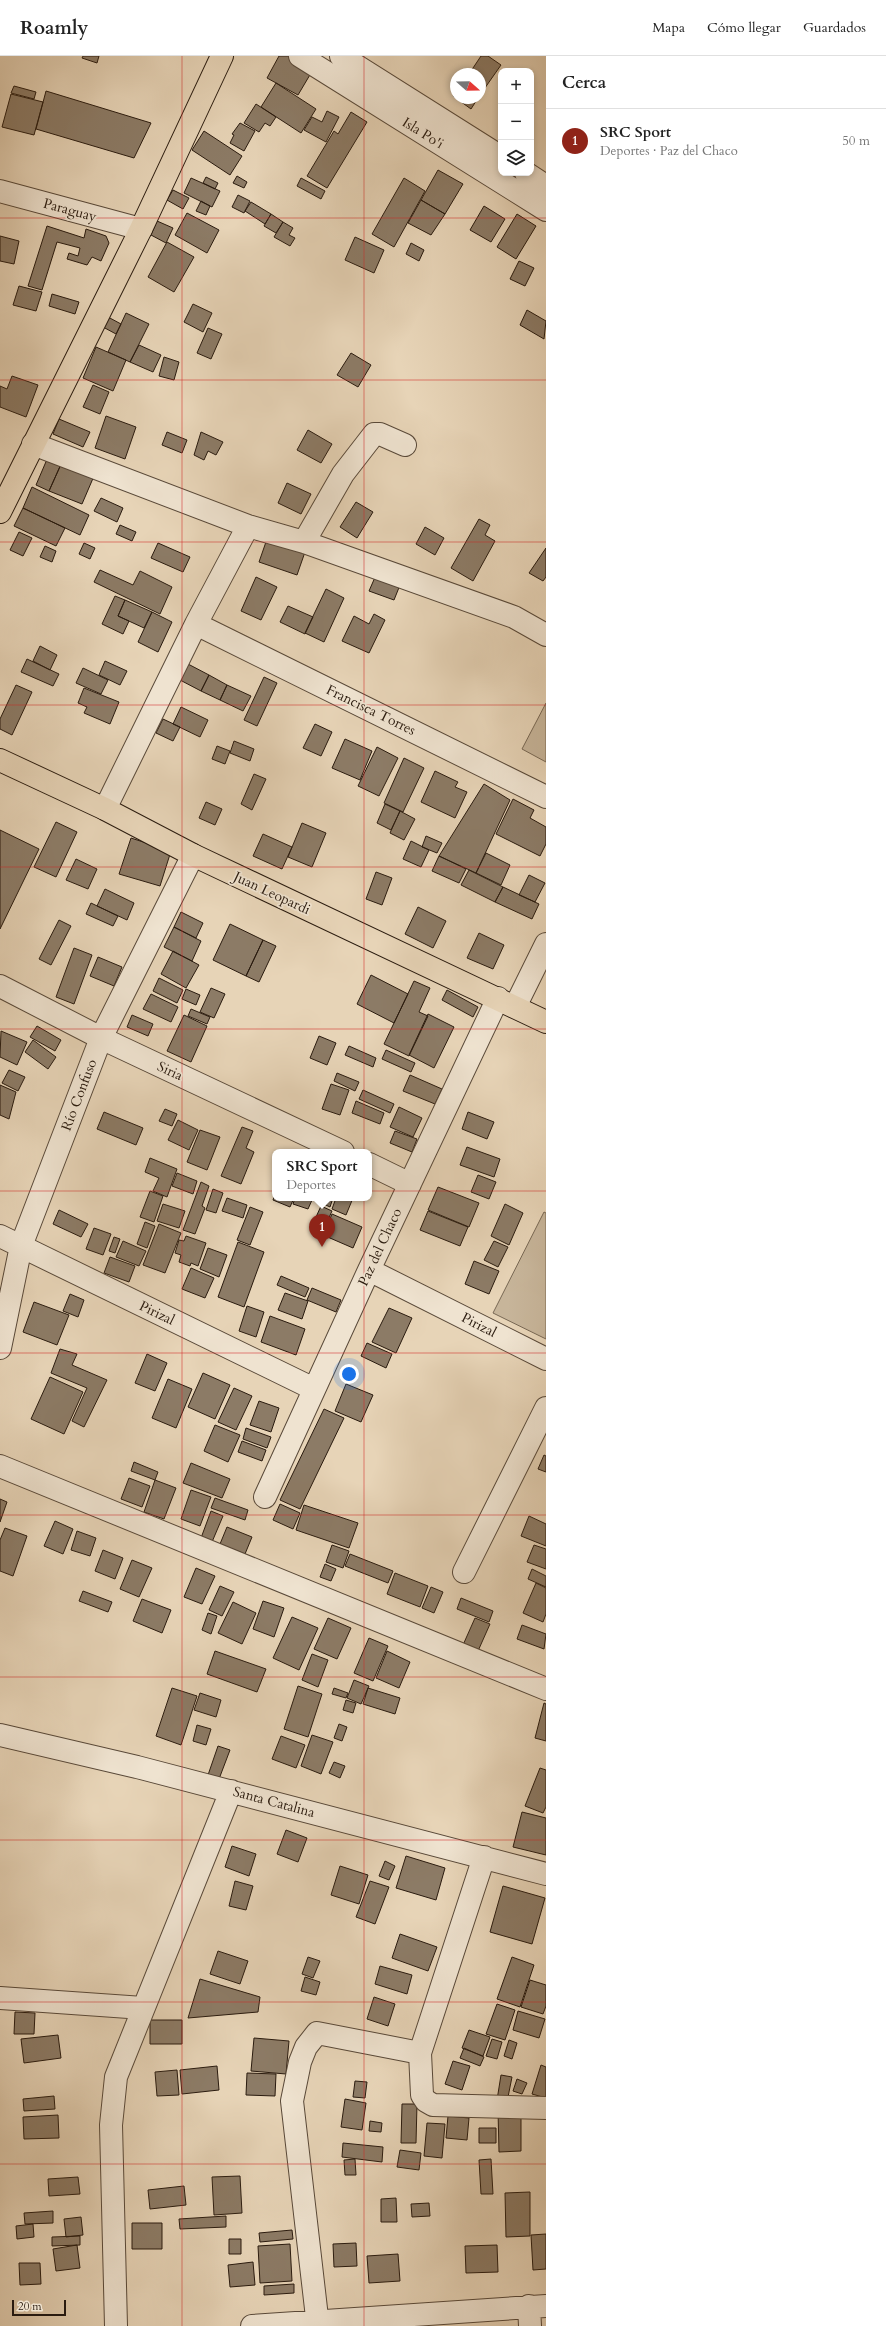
<!DOCTYPE html>
<html lang="es">
<meta charset="utf-8">
<style>
:root{--surface:#fff;--page:#f2f2f2;--text:#222;--muted:#767676;--line:#e0e0e0;--accent:#8f2418}
body{margin:0;font-family:Cardo,serif;background:var(--page);color:var(--text)}
.controls{position:absolute;right:12px;top:12px;display:grid;overflow:hidden;border-radius:8px;box-shadow:0 2px 6px #0003}
.controls button{width:36px;height:36px;display:grid;place-items:center;padding:0;border:0;border-bottom:1px solid var(--line);background:var(--surface);color:var(--text);font:20px sans-serif}
.compass{position:absolute;left:450px;top:12px;width:36px;height:36px;border-radius:50%;background:var(--surface);box-shadow:0 2px 6px #0003;rotate:110deg}
.scale{position:absolute;left:12px;bottom:10px;width:54px;box-sizing:border-box;padding-left:4px;border:2px solid #2a1b0f;border-top:0;font-size:11px;line-height:14px;white-space:nowrap;color:#2a1b0f;-webkit-text-stroke:3px #efe3d0;paint-order:stroke}
.you{position:absolute;left:349px;top:1318px;width:14px;height:14px;margin:-10px;border:3px solid #fff;border-radius:50%;background:#1a73e8;box-shadow:0 0 0 6px #1a73e833}
.badge{display:grid;place-items:center;width:26px;height:26px;border-radius:50%;background:var(--accent);color:#fff;font-size:13px;font-weight:700}
.pin{position:absolute;translate:-50% -33px;filter:drop-shadow(0 1px 2px #0008)}
.pin::after{content:'';position:absolute;top:21px;width:14px;height:12px;background:inherit;clip-path:polygon(0 0,100% 0,50% 100%)}
.popup{position:absolute;left:272px;top:1093px;width:100px;height:52px;box-sizing:border-box;display:grid;place-content:center;border-radius:8px;background:var(--surface);filter:drop-shadow(0 1px 3px #0005);font-size:13px;white-space:nowrap;color:var(--muted)}
.popup b{font-size:15px;color:var(--text)}
.popup::after{content:'';position:absolute;left:50%;top:100%;margin-left:-8px;border:8px solid transparent;border-top-color:var(--surface)}
.list{margin:0;padding:0;list-style:none}
h2{display:flex;justify-content:space-between;align-items:center;height:52px;margin:0;padding:0 16px;font-size:17px}
h2 small{font-size:13px;font-weight:400;color:var(--muted)}
.list li{display:grid;grid-template-columns:26px 1fr auto;gap:12px;align-items:center;box-sizing:border-box;height:64px;padding:0 16px;border-top:1px solid var(--line)}
.list b{display:block;font-size:15px;white-space:nowrap}
.list p{margin:0;font-size:13px;white-space:nowrap;color:var(--muted)}
.list em{font-size:13px;font-style:normal;color:var(--muted)}
.icon{flex:none;width:22px;height:22px;fill:none;stroke:currentColor;stroke-width:2;stroke-linecap:round;stroke-linejoin:round}
.map{position:relative;flex:none;width:546px;height:2270px;overflow:hidden}
header{display:flex;align-items:center;gap:24px;box-sizing:border-box;height:56px;padding:0 20px;background:var(--surface);border-bottom:1px solid var(--line)}
header strong{font-size:19px}
nav{display:flex;gap:22px;margin-inline-start:auto;font-size:14px}
main{display:flex}
aside{flex:1;background:var(--surface)}
.map>svg:first-child{display:block}
</style>
<header>
<strong>Roamly</strong>
<nav><a>Mapa</a><a>Cómo llegar</a><a>Guardados</a></nav>
</header>
<main>
<div class="map">
<svg width="546" height="2270" viewBox="0 0 546 2270">
<rect width="100%" height="100%" fill="#e7d4b7"/>
<filter id="stains"><feTurbulence type="fractalNoise" baseFrequency=".005" numOctaves="4"/><feColorMatrix values="0 0 0 0 .2 0 0 0 0 .09 0 0 0 0 .02 0 0 0 .5 -.17"/></filter>
<radialGradient id="worn" r=".72"><stop offset=".6" stop-color="#630" stop-opacity="0"/><stop offset="1" stop-color="#630" stop-opacity=".3"/></radialGradient>
<path fill="#c7b59a" stroke="#786854" d="M546 647V706L522 693Z
M544 1156 546 1157V1283L493 1257Z"/>
<path fill="#8c7b66" stroke="#2a1b0f" d="M83 0H99L97 7 82 2Z
M279 0H293L314 12 298 39 267 22Z
M481 0H488L501 9 480 39V18H469Z
M276 27 316 53 301 77 261 51Z
M14 30 36 36 34 43 11 37Z
M46 35 151 67 134 102 36 73Z
M456 36V42H478L471 53 453 40Z
M11 38 43 46 34 79 2 71Z
M256 48 276 61 270 70 265 67 259 76 244 67Z
M327 55 339 61 326 86 304 74 312 61 322 66Z
M351 56 367 66 327 132 307 120 334 75 338 78Z
M240 67 255 75 244 95 230 87 234 79 232 78Z
M204 75 242 100 230 119 192 94Z
M438 114 463 128 445 158 421 144Z
M237 120 247 126 244 132 233 127Z
M206 121 218 127 215 133 203 127Z
M191 122 220 135 212 151 184 137Z
M301 122 325 135 321 143 297 130Z
M404 122 425 135 394 191 372 178Z
M173 134 189 142 183 153 167 144Z
M238 139 250 145 244 157 232 151Z
M421 144 445 158 431 179 408 167Z
M201 145 210 150 206 159 196 155Z
M251 146 271 158 265 168 245 155Z
M484 150 505 163 491 186 470 174Z
M187 157 219 174 207 197 175 179Z
M271 158 283 166 276 177 264 170Z
M517 158 536 170 516 203 497 191Z
M157 165 173 172 166 187 151 179Z
M283 166 293 172 289 179 295 182 290 190 274 181Z
M47 170 84 182 86 173 106 180 109 187 101 205 92 201 87 209 67 203 69 197 78 200 80 192 57 186 42 234 28 230Z
M0 180 19 185 14 208 0 205Z
M355 181 384 194 374 217 345 204Z
M167 186 194 201 174 236 148 221Z
M411 187 424 194 419 205 406 198Z
M519 205 534 212 525 230 510 223Z
M19 230 42 236 36 255 13 249Z
M52 238 79 246 75 258 49 250Z
M193 248 212 257 203 276 184 266Z
M527 254 546 265 544 283 520 269Z
M126 257 149 268 130 306 108 296Z
M108 261 121 268 116 278 103 271Z
M208 272 222 278 211 303 197 297Z
M139 289 161 299 153 316 130 306Z
M96 291 126 304 113 335 83 322Z
M351 297 371 309 358 331 337 319Z
M164 301 179 306 174 324 159 320Z
M12 320 38 329 26 361 0 351V330L7 333Z
M93 329 109 336 100 358 83 351Z
M106 360 136 371 125 403 95 392Z
M59 363 90 376 83 391 53 378Z
M308 374 332 388 321 407 297 394Z
M167 376 187 384 182 397 162 389Z
M201 376 223 386 216 399 208 395 204 404 194 399Z
M48 401 62 406 49 435 36 429Z
M62 406 94 420 82 448 49 435Z
M287 427 311 438 301 458 278 447Z
M32 431 89 459 80 479 23 452Z
M101 442 123 452 117 466 94 455Z
M356 446 373 456 357 482 340 471Z
M23 452 65 472 56 490 14 470Z
M479 463 490 469 485 479 495 485 473 525 451 512Z
M120 469 136 476 132 485 116 478Z
M425 471 444 482 435 499 416 488Z
M19 476 32 482 23 500 10 494Z
M267 483 305 496 297 519 259 506Z
M84 487 95 492 90 503 79 498Z
M158 487 190 501 183 516 151 502Z
M45 490 56 495 52 506 40 501Z
M546 492V521L543 525 529 517Z
M100 514 133 529 140 515 172 531 160 558 94 526Z
M376 519 400 529 394 544 369 535Z
M256 521 277 531 261 564 241 555Z
M326 533 344 542 324 586 305 577Z
M115 540 125 544 118 560 129 565 123 578 102 568Z
M125 544 152 556 144 572 118 560Z
M288 550 313 561 305 578 280 566Z
M152 556 172 566 158 596 138 586Z
M374 558 385 564 369 597 342 585 354 560 369 568Z
M40 590 57 599 50 614 33 605Z
M27 603 59 618 53 630 21 616Z
M105 605 127 615 120 629 99 619Z
M188 608 209 619 201 635 180 624Z
M83 612 108 624 101 638 76 627Z
M209 619 227 629 220 644 201 635Z
M264 621 277 627 257 670 244 664Z
M16 629 32 636 12 679 0 673V663Z
M227 629 251 640 243 655 220 644Z
M84 632 119 646 110 668 84 657 87 651 78 647Z
M181 651 208 664 200 681 173 668Z
M163 663 180 671 173 685 156 677Z
M315 668 332 676 321 700 303 692Z
M345 683 372 695 360 724 332 712Z
M234 685 254 693 250 705 230 697Z
M217 690 230 695 225 708 212 703Z
M377 691 398 702 379 740 358 730Z
M404 702 424 712 403 756 384 747Z
M435 715 458 726 455 731 467 736 455 762 421 746Z
M254 718 266 723 252 754 241 748Z
M484 728 510 744 476 817 439 800Z
M513 743 534 754 530 762 546 771V788L540 800 496 778Z
M206 746 222 753 215 769 199 762Z
M385 748 400 755 391 774 377 767Z
M400 755 415 763 404 784 390 777Z
M56 766 77 776 56 821 34 811Z
M302 767 326 777 312 811 288 801Z
M0 774 39 793 0 873Z
M263 778 292 791 282 813 253 800Z
M426 780 442 787 437 797 422 791Z
M131 782 171 795 160 830 119 818Z
M411 785 429 794 421 811 403 803Z
M486 797 510 809 501 829 476 817Z
M439 800 466 813 459 827 432 815Z
M76 803 97 813 88 833 66 824Z
M469 814 503 831 495 846 461 829Z
M376 816 392 822 382 849 366 843Z
M529 819 545 827 535 846 519 839Z
M503 831 539 848 532 863 495 846Z
M105 833 134 847 127 864 97 850Z
M91 847 118 860 113 870 86 858Z
M418 851 446 865 433 892 405 878Z
M181 856 203 867 196 882 174 871Z
M59 864 71 870 51 909 39 903Z
M230 868 263 884 246 920 213 904Z
M174 871 201 885 192 905 164 891Z
M479 877 504 889 493 913 467 902Z
M263 884 276 890 259 926 246 920Z
M74 892 92 899 74 948 56 941Z
M173 895 199 909 186 932 161 918Z
M98 901 122 911 114 930 90 920Z
M371 919 408 938 394 967 357 948Z
M159 922 183 934 177 947 153 935Z
M414 925 430 932 419 956 428 960 409 1000 384 988Z
M211 932 225 938 214 962 200 956Z
M186 933 200 939 196 949 182 943Z
M447 934 478 951 473 961 442 944Z
M151 938 178 951 171 966 143 953Z
M191 953 210 961 207 968 188 960Z
M428 958 454 971 434 1012 409 999Z
M132 959 153 968 148 980 127 971Z
M184 959 207 970 191 1006 167 995Z
M37 970 61 984 55 995 30 981Z
M1 975 27 986 17 1009 0 1001Z
M319 980 336 987 327 1009 310 1002Z
M33 984 56 1001 48 1013 25 996Z
M349 990 376 1002 373 1011 345 999Z
M386 994 415 1007 411 1016 382 1003Z
M9 1014 25 1021 18 1035 2 1027Z
M337 1017 359 1026 355 1035 334 1025Z
M410 1019 442 1033 435 1048 403 1035Z
M331 1028 349 1034 340 1059 322 1053Z
M0 1029 16 1036 9 1063 0 1059Z
M363 1034 394 1048 390 1057 359 1043Z
M356 1045 384 1057 380 1068 352 1057Z
M399 1051 422 1062 413 1081 390 1071Z
M165 1053 177 1058 172 1070 159 1065Z
M104 1056 143 1072 136 1089 97 1073Z
M468 1056 494 1066 487 1083 462 1073Z
M178 1064 198 1074 189 1094 168 1084Z
M242 1071 253 1075 246 1092 254 1096 241 1128 221 1120Z
M200 1074 220 1081 207 1114 187 1106Z
M395 1075 417 1083 412 1096 390 1087Z
M467 1091 500 1103 494 1121 460 1109Z
M150 1102 177 1113 167 1141 153 1135 159 1122 145 1116Z
M177 1117 197 1125 193 1138 172 1130Z
M478 1119 496 1126 489 1143 471 1136Z
M201 1126 209 1130 202 1150 205 1152 195 1178 183 1174Z
M438 1131 479 1147 469 1171 428 1154Z
M213 1133 223 1137 216 1157 206 1154Z
M150 1135 163 1140 154 1166 140 1161Z
M275 1139V1142H294L290 1151 273 1144Z
M227 1142 247 1149 243 1162 222 1155Z
M295 1142 312 1144 308 1153 293 1148Z
M311 1142H333L330 1151Z
M336 1142H353L346 1159 332 1153Z
M163 1148 185 1155 179 1172 157 1165Z
M505 1148 523 1157 509 1189 491 1180Z
M321 1150 332 1155 323 1175 312 1170Z
M250 1151 263 1156 250 1189 237 1184Z
M59 1154 88 1168 81 1181 53 1168Z
M428 1155 468 1171 460 1190 420 1174Z
M332 1158 362 1171 353 1192 323 1179Z
M145 1166 155 1170 147 1192 137 1188Z
M159 1168 181 1177 165 1217 143 1209Z
M94 1172 111 1178 103 1199 86 1193Z
M186 1180 206 1187 198 1210 191 1207 190 1210 179 1206 181 1199 175 1197 179 1184 184 1185Z
M114 1181 120 1183 115 1197 109 1195Z
M123 1185 146 1195 139 1210 116 1201Z
M494 1185 508 1191 498 1211 484 1204Z
M238 1186 264 1196 244 1251 218 1241Z
M208 1192 227 1199 219 1221 200 1213Z
M110 1201 135 1210 129 1226 104 1217Z
M474 1205 499 1215 489 1238 465 1228Z
M191 1212 214 1222 205 1242 182 1233Z
M281 1220 309 1232 305 1241 277 1229Z
M312 1232 341 1244 336 1256 307 1244Z
M285 1237 308 1245 302 1263 278 1254Z
M70 1238 84 1244 78 1261 63 1255Z
M34 1246 69 1259 57 1289 23 1276Z
M247 1250 264 1256 256 1281 239 1275Z
M389 1252 412 1262 396 1297 372 1286Z
M270 1260 305 1273 296 1299 261 1286Z
M367 1287 392 1298 386 1312 361 1300Z
M60 1293 77 1298 72 1309 107 1324 84 1371 72 1365 87 1332 51 1317Z
M147 1298 167 1307 155 1335 135 1327Z
M203 1317 230 1329 215 1363 188 1351Z
M50 1321 83 1336 64 1378 31 1363Z
M168 1323 192 1333 176 1372 152 1362Z
M346 1328 373 1339 361 1366 335 1355Z
M234 1332 252 1340 236 1374 218 1366Z
M259 1345 279 1352 271 1376 250 1369Z
M324 1353 344 1362 300 1453 280 1444Z
M215 1369 240 1379 228 1406 204 1395Z
M246 1372 271 1381 267 1392 243 1383Z
M242 1385 266 1394 262 1405 238 1396Z
M544 1399 546 1400V1416L538 1413Z
M134 1406 158 1416 155 1424 131 1415Z
M191 1407 230 1423 222 1442 183 1427Z
M129 1422 150 1430 142 1451 121 1443Z
M155 1424 176 1432 164 1463 144 1456Z
M191 1434 211 1441 200 1470 181 1463Z
M215 1442 248 1454 245 1464 211 1452Z
M0 1443 7 1446 0 1466Z
M280 1448 300 1457 293 1473 273 1464Z
M304 1449 358 1467 349 1492 296 1474Z
M211 1455 223 1460 212 1486 201 1482Z
M529 1460 546 1468V1490L521 1480Z
M55 1465 73 1473 63 1498 44 1490Z
M227 1471 252 1481 245 1498 220 1488Z
M5 1472 27 1480 13 1520 0 1515V1484Z
M77 1475 96 1482 90 1500 71 1494Z
M332 1489 349 1495 343 1512 326 1506Z
M534 1489 546 1493V1513L527 1506Z
M103 1494 123 1502 115 1523 95 1515Z
M350 1498 393 1515 388 1527 345 1510Z
M132 1504 152 1512 139 1541 120 1533Z
M325 1508 336 1513 331 1525 320 1521Z
M196 1512 215 1520 202 1548 184 1541Z
M532 1513 546 1520V1531L528 1523Z
M395 1517 428 1530 420 1551 387 1538Z
M536 1527 546 1532V1558L543 1566 523 1557Z
M220 1530 234 1536 222 1560 209 1554Z
M431 1531 443 1536 434 1557 422 1552Z
M83 1535 112 1546 108 1556 79 1545Z
M461 1542 493 1555 489 1566 457 1553Z
M142 1543 171 1554 162 1577 133 1565Z
M263 1545 284 1552 274 1581 253 1573Z
M233 1546 256 1557 242 1588 218 1577Z
M208 1557 217 1560 211 1578 202 1574Z
M292 1561 318 1572 299 1614 273 1602Z
M328 1562 351 1572 337 1603 314 1593Z
M475 1562 490 1568 478 1595 463 1589Z
M522 1569 546 1578 544 1593 517 1583Z
M369 1582 388 1590 373 1625 354 1617Z
M215 1595 266 1613 257 1636 207 1618Z
M387 1595 410 1606 399 1632 376 1622Z
M312 1598 328 1604 318 1631 302 1624Z
M354 1624 369 1630 361 1648 347 1642Z
M298 1630 322 1638 308 1681 284 1673Z
M172 1632 197 1640 181 1689 156 1680Z
M334 1632 348 1637 346 1642 332 1638Z
M368 1632 400 1642 395 1658 363 1648Z
M200 1637 221 1644 216 1661 194 1654Z
M346 1644 356 1647 353 1657 343 1654Z
M544 1647 546 1648V1685L535 1682Z
M339 1668 347 1671 342 1685 334 1682Z
M197 1669 211 1673 206 1689 193 1685Z
M312 1679 333 1686 321 1718 301 1710Z
M281 1680 305 1689 296 1712 272 1703Z
M218 1690 230 1694 219 1723 208 1719Z
M334 1706 345 1710 340 1722 329 1717Z
M540 1712 546 1714V1751L543 1757 525 1750Z
M522 1756 546 1762V1799L513 1791Z
M286 1774 307 1782 298 1806 277 1798Z
M232 1790 256 1798 249 1820 225 1811Z
M406 1800 445 1812 436 1844 396 1832Z
M385 1805 395 1810 389 1824 379 1820Z
M340 1810 368 1819 359 1848 331 1839Z
M235 1825 253 1830 246 1854 229 1850Z
M370 1825 389 1831 375 1868 356 1861Z
M503 1830 545 1842 532 1888 490 1876Z
M400 1878 437 1891 428 1915 392 1902Z
M218 1895 248 1905 240 1928 210 1918Z
M308 1901 320 1905 313 1922 302 1918Z
M512 1901 534 1909 520 1951 497 1943Z
M380 1910 412 1919 407 1938 375 1928Z
M305 1921 320 1926 316 1939 301 1935Z
M200 1923 260 1941 258 1956 188 1962Z
M530 1924 546 1929V1950L543 1958 521 1951Z
M374 1941 395 1948 388 1970 367 1963Z
M497 1948 515 1954 505 1984 486 1978Z
M518 1955 545 1963 539 1982 513 1974Z
M15 1956 35 1957 34 1978H14Z
M150 1964H182V1988H150Z
M469 1974 490 1981 483 2000 462 1992Z
M58 1979 61 2002 24 2007 21 1983Z
M254 1982 289 1985 286 2018 251 2015Z
M492 1983 502 1986 497 2003 486 2000Z
M509 1984 517 1987 512 2003 504 2000Z
M464 1992 484 2001 480 2010 460 2002Z
M453 2005 470 2010 462 2034 445 2028Z
M541 2009 546 2011V2042L532 2038Z
M217 2010 219 2034 182 2038 180 2014Z
M177 2014 179 2039 157 2040 155 2016Z
M247 2017 276 2018 275 2040 246 2039Z
M501 2019 512 2021 507 2046 497 2044Z
M517 2023 527 2027 522 2038 513 2035Z
M355 2025 367 2026 365 2042 353 2041Z
M54 2040 55 2053 24 2055 23 2043Z
M345 2043 366 2047 362 2074 341 2071Z
M402 2048H417L416 2087H401Z
M498 2054H521V2095L499 2096Z
M58 2059 59 2082 24 2083 23 2061Z
M448 2060 469 2062 467 2084 446 2082Z
M370 2065 382 2067 381 2076 369 2075Z
M427 2067 445 2068 442 2102 424 2100Z
M479 2072H496V2087H479Z
M343 2087 383 2091 382 2106 342 2101Z
M400 2094 421 2097 419 2114 397 2111Z
M355 2103 356 2119H345L344 2104Z
M491 2103 493 2138H481L479 2104Z
M240 2120 242 2157 214 2159 212 2121Z
M78 2121 80 2138 49 2140 48 2123Z
M184 2130 186 2149 150 2153 148 2134Z
M530 2136V2180L506 2181 505 2137Z
M396 2142 397 2166H381V2143Z
M429 2147 430 2160 412 2161 411 2148Z
M53 2155V2167L25 2168 24 2157Z
M226 2160V2171L180 2173 179 2163Z
M81 2161 83 2179 66 2181 64 2163Z
M132 2167H162V2193H132Z
M33 2168 34 2181 17 2183 16 2170Z
M292 2174 293 2183 260 2186 259 2177Z
M546 2178V2213L533 2214 531 2179Z
M80 2180V2189L52 2190V2181Z
M229 2183H241V2198H229Z
M356 2187 357 2210 334 2211 333 2188Z
M290 2188 292 2225 260 2227 258 2190Z
M77 2189 80 2212 56 2215 53 2193Z
M497 2189 498 2216 466 2217 465 2190Z
M398 2198 400 2225 369 2227 367 2200Z
M253 2206 255 2229 230 2231 228 2209Z
M19 2207H40L41 2228 20 2229Z
M294 2228V2237L264 2239V2230Z"/>
<g fill="none" stroke-linecap="round" stroke-linejoin="round">
<defs>
<path id="minor" d="M300 0 546 154
M341 0 501 101
M526 117 546 130
M0 135 141 173
M33 388 248 470 304 486 514 561 546 579
M304 486 343 418 374 378H380L405 389
M196 568 546 741
M105 753 196 568 248 470
M0 930 101 982 343 1096
M515 951 546 888
M369 1108 410 1128
M0 1180 314 1333
M369 1214 546 1303
M0 1292 21 1190 101 982 193 799
M0 1410 546 1633
M265 1441 369 1214 498 942
M464 1516 546 1352
M0 1679 137 1711 546 1818
M484 1801 420 1997 422 2039 426 2045 433 2049 546 2052
M0 1942 143 1952
M529 2250 530 2270
M116 2270 111 2069 116 2021 231 1735
M252 2270 546 2250
M318 2270 292 2045 300 2006 306 1991 317 1977 420 1997"/>
<path id="major" d="M0 456 141 173 222 0
M0 704 105 753 193 799 546 966"/>
</defs>
<use href="#minor" stroke="#594939" stroke-width="24"/>
<use href="#major" stroke="#2a1b0f" stroke-width="24"/>
<use href="#minor" stroke="#efe3d0" stroke-width="22"/>
<use href="#major" stroke="#e7d4b7" stroke-width="22"/>
</g>
<path fill="none" stroke="#d62828" stroke-width="1" stroke-opacity="0.55" d="M182 0V2270M364 0V2270M0 162H546M0 324H546M0 486H546M0 649H546M0 811H546M0 973H546M0 1135H546M0 1297H546M0 1459H546M0 1621H546M0 1784H546M0 1946H546M0 2108H546"/>
<g text-anchor="middle" dominant-baseline="central" stroke-width="3.5" stroke-linejoin="round" paint-order="stroke">
<g font-size="14" fill="#2a1b0f" stroke="#efe3d0">
<text transform="translate(423 77) rotate(32)">Isla Po'i</text>
<text transform="translate(70 154) rotate(15)">Paraguay</text>
<text transform="translate(371 654) rotate(26)">Francisca Torres</text>
<text transform="translate(272 837) rotate(25)">Juan Leopardi</text>
<text transform="translate(170 1015) rotate(25)">Siria</text>
<text transform="translate(79 1039) rotate(-69)">Río Confuso</text>
<text transform="translate(380 1191) rotate(-65)">Paz del Chaco</text>
<text transform="translate(157 1257) rotate(26)">Pirizal</text>
<text transform="translate(479 1269) rotate(27)">Pirizal</text>
<text transform="translate(274 1746) rotate(15)">Santa Catalina</text>
</g>
</g>
<rect width="100%" height="100%" filter="url(#stains)"/>
<rect width="100%" height="100%" fill="url(#worn)"/>
</svg>
<div class="controls">
<button>+</button>
<button>−</button>
<button><svg class="icon" aria-label="layers" viewBox="0 0 24 24"><path d="M12 4l9 5-9 5-9-5zM3 14l9 5 9-5"/></svg></button>
</div>
<svg class="compass" viewBox="-18 -18 36 36"><path d="M0-13l5 13h-10z" fill="#e53935"/><path d="M0 13l5-13h-10z" fill="#767676"/></svg>
<div class="scale">20 m</div>
<div class="you"></div>
<div class="pin badge" style="left:322px;top:1191px">1</div>
<div class="popup"><b>SRC Sport</b>Deportes</div>
</div>
<aside>
<h2>Cerca<small></small></h2>
<ul class="list">
<li><span class="badge">1</span><div><b>SRC Sport</b><p>Deportes · Paz del Chaco</p></div><em>50 m</em></li>
</ul>
</aside>
</main>
